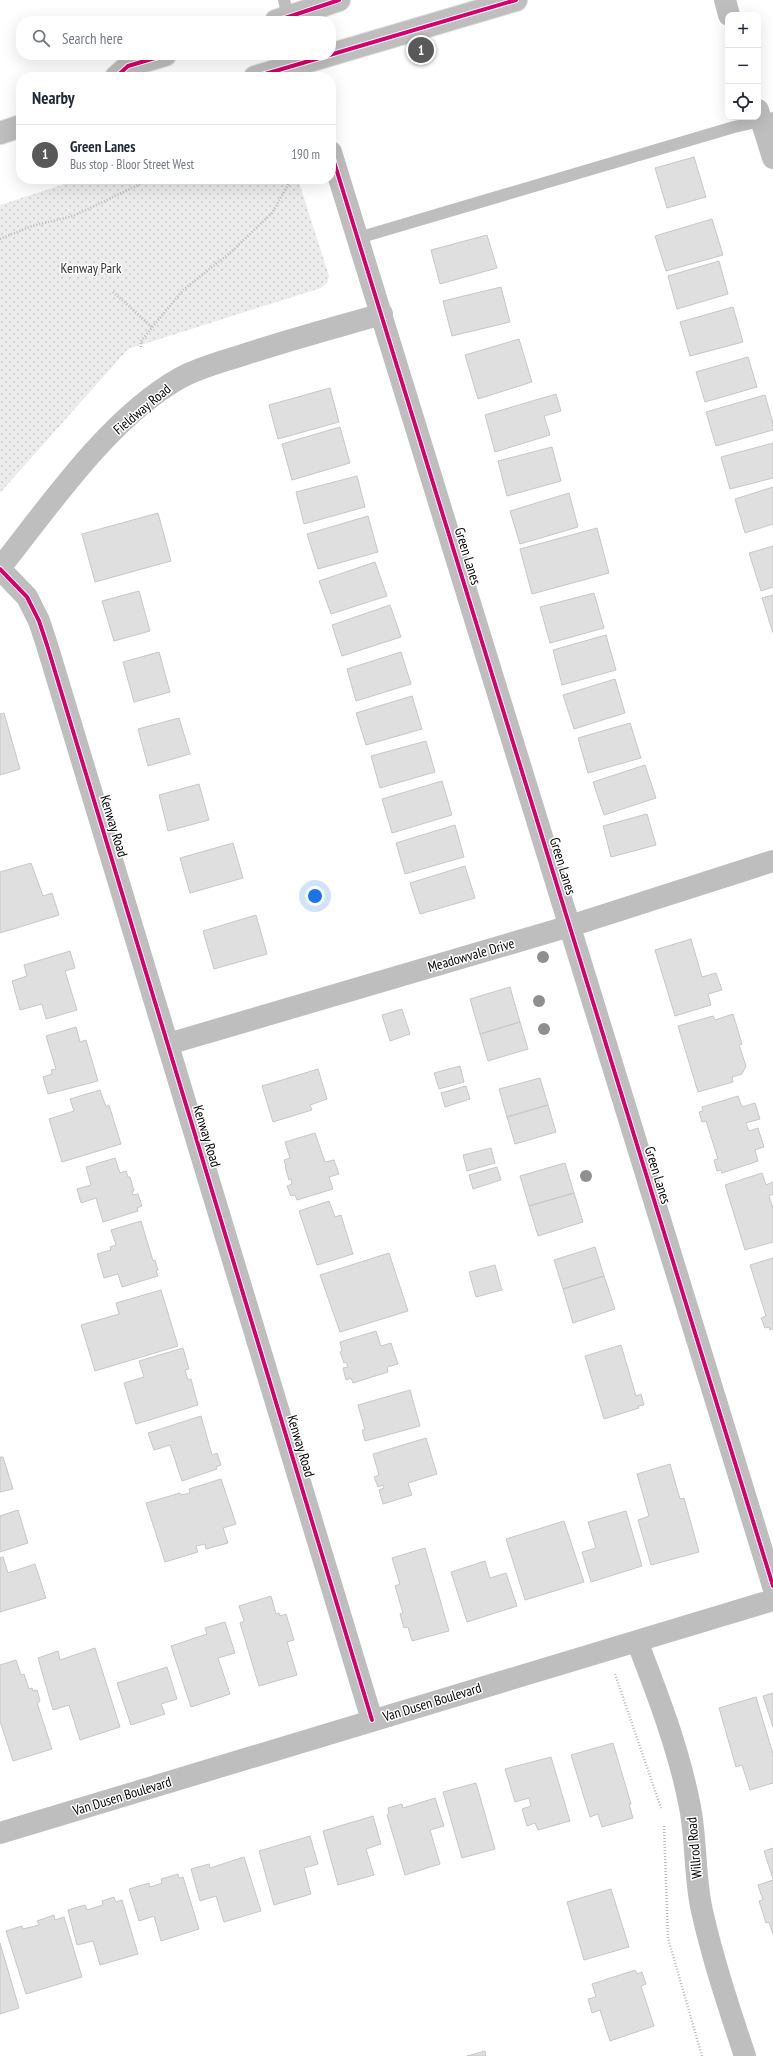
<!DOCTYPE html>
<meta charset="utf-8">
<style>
:root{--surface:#fff;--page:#f2f2f3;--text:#1f2937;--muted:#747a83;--line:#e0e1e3;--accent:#595959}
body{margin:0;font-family:"PT Sans Narrow",sans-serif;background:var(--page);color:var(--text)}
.controls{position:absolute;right:12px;top:12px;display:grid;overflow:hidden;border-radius:8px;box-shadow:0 4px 16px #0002}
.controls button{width:36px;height:36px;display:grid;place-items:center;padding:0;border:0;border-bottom:1px solid var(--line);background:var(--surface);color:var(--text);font:20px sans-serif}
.you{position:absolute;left:315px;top:896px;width:14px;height:14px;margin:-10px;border:3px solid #fff;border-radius:50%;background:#1a73e8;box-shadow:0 0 0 6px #1a73e833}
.badge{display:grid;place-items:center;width:26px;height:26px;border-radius:50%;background:var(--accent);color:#fff;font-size:13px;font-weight:700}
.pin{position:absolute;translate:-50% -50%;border:2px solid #fff;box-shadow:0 1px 4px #0006}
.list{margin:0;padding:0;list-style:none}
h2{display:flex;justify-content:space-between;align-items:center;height:52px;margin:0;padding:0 16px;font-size:17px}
h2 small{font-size:13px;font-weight:400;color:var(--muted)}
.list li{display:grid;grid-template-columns:26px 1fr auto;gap:12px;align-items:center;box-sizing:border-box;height:60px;padding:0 16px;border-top:1px solid var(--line)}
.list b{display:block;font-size:15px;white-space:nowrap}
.list p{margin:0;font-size:13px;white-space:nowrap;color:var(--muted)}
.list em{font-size:13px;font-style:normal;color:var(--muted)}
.icon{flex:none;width:22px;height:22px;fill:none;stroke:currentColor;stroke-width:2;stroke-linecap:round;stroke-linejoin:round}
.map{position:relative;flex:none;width:773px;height:2056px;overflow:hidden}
.search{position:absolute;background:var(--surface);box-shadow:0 4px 16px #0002;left:16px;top:16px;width:320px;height:44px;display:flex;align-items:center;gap:10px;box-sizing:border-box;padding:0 14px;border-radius:16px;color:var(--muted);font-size:15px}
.panel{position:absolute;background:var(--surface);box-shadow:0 4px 16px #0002;left:16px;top:72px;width:320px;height:112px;border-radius:16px}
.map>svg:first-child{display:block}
</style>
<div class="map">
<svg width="773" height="2056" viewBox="0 0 773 2056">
<defs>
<pattern id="grass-dots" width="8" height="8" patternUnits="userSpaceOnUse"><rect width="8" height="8" fill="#ececec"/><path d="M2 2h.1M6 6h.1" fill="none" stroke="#c9c9c9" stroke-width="1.8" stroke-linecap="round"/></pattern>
</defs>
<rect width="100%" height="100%" fill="#fff"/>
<path fill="url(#grass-dots)" d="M80 179H298L329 276 327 283 321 288 128 349 0 493V205Z"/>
<path fill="#dfdfdf" stroke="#c7c7c7" d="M694 157 706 197 667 208 655 168Z
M712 219 723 255 666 271 655 236Z
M487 235 497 268 440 284 431 250Z
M719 261 728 294 677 309 668 276Z
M501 287 510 322 452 336 443 301Z
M733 307 743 342 690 356 680 322Z
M519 339 532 382 478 399 465 355Z
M748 357 757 387 705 402 696 372Z
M330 388 339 422 278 439 269 405Z
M556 394 561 411 544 416 550 435 495 452 485 415Z
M765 395 773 423V430L716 446 706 412Z
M340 427 350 463 292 480 282 444Z
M773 443V478L730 489 721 457Z
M552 447 561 481 507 496 498 461Z
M357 476 365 507 304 524 296 492Z
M773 487V524L745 533 735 499Z
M569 493 578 527 520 544 510 511Z
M158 513 171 561 95 582 82 534Z
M368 516 378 552 318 569 307 534Z
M597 528 609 573 532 594 520 549Z
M773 546V587L761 591 749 553Z
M375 562 387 596 331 614 319 581Z
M139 591 150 631 114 641 102 601Z
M594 593 604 628 550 643 540 607Z
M773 595V633L762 598Z
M390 605 401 637 342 656 332 625Z
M606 635 616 670 562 685 553 650Z
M159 652 170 692 134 702 123 662Z
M401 652 411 684 356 701 347 669Z
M615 679 625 713 574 729 563 695Z
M412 696 422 729 366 745 356 713Z
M4 713 20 769 0 775V714Z
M179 718 190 754 148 766 138 729Z
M630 723 641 758 588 773 578 738Z
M426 741 435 772 380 788 371 756Z
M645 765 656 798 604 815 593 782Z
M442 781 452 815 392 833 382 799Z
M199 784 209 820 168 831 159 795Z
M647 814 656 845 611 857 603 826Z
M455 825 464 857 405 874 396 843Z
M233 843 243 878 190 893 180 858Z
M31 863 43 896 52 893 59 915 0 933V872Z
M465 866 475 898 420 914 410 883Z
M256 915 267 954 214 969 203 931Z
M691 939 702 977 716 973 722 990 708 994 711 1005 675 1016 655 950Z
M70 951 75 968 65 971 77 1010 46 1019 42 1004 20 1010 12 981 27 976 24 965Z
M510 987 520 1022 480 1034 470 999Z
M402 1009 410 1034 390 1041 382 1015Z
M733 1014 742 1044 739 1045 746 1066 742 1074 732 1077 733 1082 698 1092 678 1026 713 1016 715 1020Z
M520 1022 528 1049 488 1061 480 1034Z
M76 1027 80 1042 86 1040 98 1081 48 1094 43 1077 52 1074 51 1070 56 1069 46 1036Z
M460 1066 464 1082 439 1089 434 1073Z
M318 1069 327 1099 310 1105 312 1110 273 1122 262 1086Z
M540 1078 548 1105 507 1117 499 1089Z
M466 1086 470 1099 445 1107 441 1093Z
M100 1090 106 1107 109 1105 121 1144 62 1162 49 1119 74 1111 70 1099Z
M738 1096 742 1107 755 1103 760 1119 746 1123 749 1131 758 1128 764 1147 755 1150 758 1161 722 1173 721 1170 717 1171 714 1160 718 1159 706 1121 702 1122 699 1112 703 1111 702 1107Z
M548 1105 556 1132 515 1144 507 1117Z
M315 1133 325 1162 334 1160 339 1174 329 1177 333 1189 297 1200 295 1195 291 1196 287 1186 292 1184 291 1179 289 1180 285 1167H286L284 1160 290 1158 285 1142Z
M491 1148 495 1163 467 1171 463 1155Z
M115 1158 120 1173 126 1171 128 1177H130L134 1191H132L133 1195 138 1194 142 1206 137 1208 138 1211 103 1222 96 1198 81 1203 77 1189 91 1185 86 1167Z
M565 1163 574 1193 529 1206 520 1176Z
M497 1167 501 1180 473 1189 469 1175Z
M762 1173 766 1185 773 1182V1194L769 1196 773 1208V1242L745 1250 725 1185Z
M574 1193 583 1222 538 1236 529 1206Z
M329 1201 335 1217 341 1215 353 1254 317 1265 299 1211Z
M141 1221 153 1261 155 1260 158 1270 156 1271 158 1276 122 1287 118 1274 104 1278 97 1254 111 1250 110 1247 116 1245 111 1230Z
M595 1247 604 1276 563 1289 554 1260Z
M389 1253 408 1311 340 1332 320 1275Z
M773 1258V1329L770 1330 769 1327 765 1328 761 1318 766 1316 750 1265Z
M495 1265 502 1290 476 1297 469 1272Z
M604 1276 615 1309 573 1323 563 1289Z
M161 1290 178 1346 95 1371 81 1325 119 1314 116 1303Z
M376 1331 381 1346 391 1343 398 1364 387 1367 388 1372 353 1383 351 1378 346 1380 343 1368 348 1367 346 1362 344 1363 340 1352 342 1351 340 1342Z
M621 1345 636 1396 641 1394 644 1405 638 1406 639 1408 604 1419 585 1356Z
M183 1348 189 1369 185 1370 188 1380 191 1379 198 1405 136 1424 124 1383 144 1377 139 1361Z
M410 1390 420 1426 365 1441 362 1430H365L358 1405Z
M201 1416 212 1455 217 1453 221 1465 216 1467 217 1469 182 1481 170 1445 154 1450 148 1433Z
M426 1438 437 1474 408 1483 412 1495 383 1504 379 1490 384 1488 383 1485 378 1487 374 1477 379 1475 373 1454Z
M0 1457H3L13 1489 0 1492Z
M670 1464 680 1499 684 1498 699 1552 651 1565 638 1520 649 1516 637 1474Z
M221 1479 236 1524 223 1528 228 1543 206 1549 205 1544 196 1546 198 1552 165 1562 146 1503 180 1493 182 1495 190 1493 189 1489Z
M18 1510 28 1543 0 1552V1516Z
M626 1511 642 1566 591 1582 582 1552 596 1548 588 1522Z
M564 1521 584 1582 525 1600 506 1539Z
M425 1548 449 1631 412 1641 408 1627 404 1628 400 1614 403 1613 395 1586 400 1584 392 1558Z
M3 1557 8 1573 35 1564 46 1598 0 1612V1558Z
M485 1561 490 1578 506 1573 517 1606 467 1622 451 1572Z
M271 1596 276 1614 279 1613 280 1616 286 1614 294 1640 287 1642 297 1675 259 1686 240 1623 244 1621 239 1606Z
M225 1622 235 1653 218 1658 230 1694 191 1707 171 1646 207 1634 205 1628Z
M95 1648 120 1727 80 1740 69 1705 53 1710 38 1658 58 1651 60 1660Z
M16 1660 21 1675 24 1674 29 1689 32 1688 33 1691 37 1690 40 1701 37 1703 52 1749 13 1761 0 1721V1665Z
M167 1667 177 1699 161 1704 165 1714 131 1725 117 1683Z
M773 1693V1727L763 1696Z
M756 1697 773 1754V1783L750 1790 742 1765 736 1767 719 1708Z
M613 1743 631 1804H629L633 1818 602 1827 598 1814 590 1817 571 1755Z
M551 1757 570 1821 538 1830 535 1823 527 1826 522 1809 531 1806 529 1798 515 1802 505 1769Z
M476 1783 495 1849 462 1858 443 1792Z
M435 1798 444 1826 430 1830 440 1864 405 1875 387 1815 389 1813 388 1808 402 1804 403 1808Z
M373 1816 381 1844 366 1849 374 1875 338 1885 323 1831Z
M310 1836 318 1864 304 1868 311 1894 274 1905 259 1851Z
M773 1848V1879L764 1851Z
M244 1857 261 1911 224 1922 216 1896 200 1901 191 1869 209 1864 210 1868Z
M178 1874 179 1878 183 1877 199 1929 161 1941 154 1916 139 1921 129 1889 149 1883 150 1887 162 1883 161 1879Z
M773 1880V1934L769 1922 766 1923 759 1901 763 1900 758 1885Z
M611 1889 629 1947 584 1960 567 1902Z
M114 1897 116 1902 122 1900 138 1954 100 1965 93 1941 77 1945 68 1910 85 1905 87 1910 103 1905 102 1901Z
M54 1915 55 1920 64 1917 82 1977 26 1994 6 1931 22 1926 23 1929 39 1925 37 1921Z
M0 1943 19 2008 0 2014Z
M635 1970 637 1974 642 1972 646 1984 641 1986 654 2026 610 2041 600 2010 592 2013 588 1999 596 1997 592 1984Z
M485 2051 486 2056H467Z"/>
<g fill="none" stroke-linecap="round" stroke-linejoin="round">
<defs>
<path id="primary" d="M276 21 339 0
M116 77 128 66 165 55
M255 77 516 0
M0 133 21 126"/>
</defs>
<use href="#primary" stroke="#dbdbdb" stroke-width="24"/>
<path stroke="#b9b9b9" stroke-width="2.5" stroke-dasharray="1 2" stroke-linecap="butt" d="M0 239 32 226 73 216 151 179
M113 292 152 327
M141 347V341L183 290 231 252 272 213 291 179
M615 1674 661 1808
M664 1826 668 1938 702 2056"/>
<path stroke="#bebebe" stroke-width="12" d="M284 0 288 17
M358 238 734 127 773 118"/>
<path stroke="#bebebe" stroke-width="22" d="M725 0 729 15
M758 110 773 158
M331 152 773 1586
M0 568C50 505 109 418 180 378 200 367 224 361 246 354 291 339 337 327 382 314
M0 569 27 597 39 621 47 645 372 1720
M168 1044 570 926 773 861
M637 1641C657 1693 678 1747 689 1802 697 1839 694 1876 702 1911 713 1960 729 2008 745 2056
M0 1833 773 1600"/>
<use href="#primary" stroke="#bebebe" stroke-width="22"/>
<defs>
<path id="cycleway" d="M276 21 339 0
M116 77 128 66 165 55
M255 77 516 0
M331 152 773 1586
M0 569 27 597 39 621 47 645 372 1720"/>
</defs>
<use href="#cycleway" stroke="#fff" stroke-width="6"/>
<use href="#cycleway" stroke="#d6006c" stroke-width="4"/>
</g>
<g fill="#8f8f8f">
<circle cx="543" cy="957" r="6"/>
<circle cx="539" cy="1001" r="6"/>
<circle cx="544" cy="1029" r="6"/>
<circle cx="586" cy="1176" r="6"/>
</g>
<g text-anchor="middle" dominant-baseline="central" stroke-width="3" stroke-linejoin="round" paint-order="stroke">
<g font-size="14" fill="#333" stroke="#fff">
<text x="91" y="268">Kenway Park</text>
</g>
<g font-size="14" fill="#000" stroke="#fff">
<text transform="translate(142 409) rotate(-40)">Fieldway Road</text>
<text transform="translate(468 556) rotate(73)">Green Lanes</text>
<text transform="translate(114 826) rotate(73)">Kenway Road</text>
<text transform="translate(563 866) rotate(73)">Green Lanes</text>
<text transform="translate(471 955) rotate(-16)">Meadowvale Drive</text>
<text transform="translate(207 1136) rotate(73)">Kenway Road</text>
<text transform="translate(658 1175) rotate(73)">Green Lanes</text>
<text transform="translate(301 1446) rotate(73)">Kenway Road</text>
<text transform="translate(432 1702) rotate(-17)">Van Dusen Boulevard</text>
<text transform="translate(122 1796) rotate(-17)">Van Dusen Boulevard</text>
<text transform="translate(694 1848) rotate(-95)">Willrod Road</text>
</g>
</g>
</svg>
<div class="controls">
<button>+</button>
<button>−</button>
<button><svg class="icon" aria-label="locate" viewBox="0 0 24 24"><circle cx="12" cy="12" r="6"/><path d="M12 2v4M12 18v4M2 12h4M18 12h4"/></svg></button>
</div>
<div class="you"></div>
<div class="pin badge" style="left:421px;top:50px">1</div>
<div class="search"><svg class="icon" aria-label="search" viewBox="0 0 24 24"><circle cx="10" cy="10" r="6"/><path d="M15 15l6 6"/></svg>Search here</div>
<section class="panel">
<h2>Nearby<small></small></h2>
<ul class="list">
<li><span class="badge">1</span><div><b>Green Lanes</b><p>Bus stop · Bloor Street West</p></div><em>190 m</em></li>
</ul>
</section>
</div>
